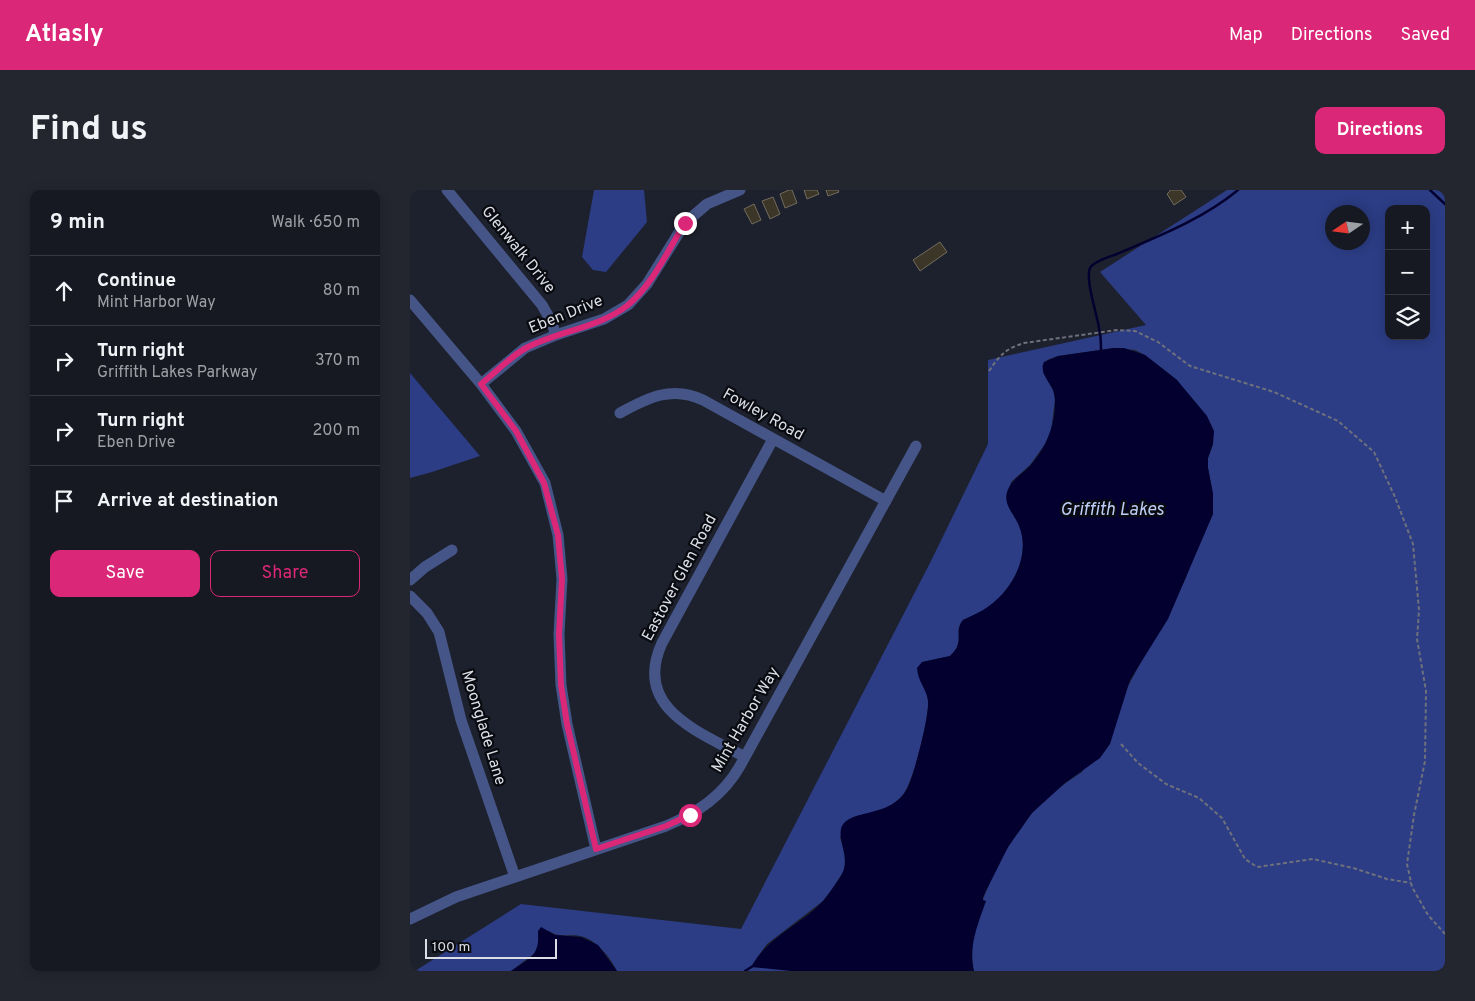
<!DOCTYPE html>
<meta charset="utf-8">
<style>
:root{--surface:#161922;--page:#23262f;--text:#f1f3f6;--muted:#9ea0a5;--line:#353840;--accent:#db2777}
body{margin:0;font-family:Overpass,sans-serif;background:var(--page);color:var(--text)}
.controls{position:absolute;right:15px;top:15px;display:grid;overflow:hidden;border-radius:10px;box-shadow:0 2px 12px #0003}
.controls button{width:45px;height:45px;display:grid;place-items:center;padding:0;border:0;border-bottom:1px solid var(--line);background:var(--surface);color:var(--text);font:25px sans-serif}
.compass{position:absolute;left:915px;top:15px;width:45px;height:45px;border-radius:50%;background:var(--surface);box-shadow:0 2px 12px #0003;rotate:257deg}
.scale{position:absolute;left:15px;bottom:12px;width:132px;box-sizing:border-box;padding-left:5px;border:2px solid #dbdee6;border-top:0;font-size:14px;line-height:18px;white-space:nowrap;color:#dbdee6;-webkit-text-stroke:4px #090b10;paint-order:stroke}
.stop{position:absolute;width:15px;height:15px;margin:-11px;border:4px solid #db2777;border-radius:50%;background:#fff}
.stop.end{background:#db2777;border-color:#fff;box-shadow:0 1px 5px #0008}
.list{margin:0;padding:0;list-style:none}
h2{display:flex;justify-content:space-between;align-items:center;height:65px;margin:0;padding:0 20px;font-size:21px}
h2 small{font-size:16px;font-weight:400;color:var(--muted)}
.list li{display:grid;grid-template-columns:32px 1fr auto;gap:15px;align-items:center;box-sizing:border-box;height:70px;padding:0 20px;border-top:1px solid var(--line)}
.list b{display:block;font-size:19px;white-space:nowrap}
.list p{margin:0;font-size:16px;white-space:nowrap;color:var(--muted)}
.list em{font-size:16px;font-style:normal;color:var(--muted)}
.actions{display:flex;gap:10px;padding:15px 20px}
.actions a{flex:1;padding:11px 0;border:1px solid var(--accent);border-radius:10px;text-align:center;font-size:18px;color:var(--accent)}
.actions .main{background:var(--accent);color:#fff}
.icon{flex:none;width:28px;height:28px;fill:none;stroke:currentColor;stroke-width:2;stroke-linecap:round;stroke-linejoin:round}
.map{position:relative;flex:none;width:1035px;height:781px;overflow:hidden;border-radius:10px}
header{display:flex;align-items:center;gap:30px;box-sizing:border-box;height:70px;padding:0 25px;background:var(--accent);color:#fff}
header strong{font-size:24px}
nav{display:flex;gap:28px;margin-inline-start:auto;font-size:18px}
.intro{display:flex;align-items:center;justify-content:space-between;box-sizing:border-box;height:120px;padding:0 30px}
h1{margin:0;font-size:35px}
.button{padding:12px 22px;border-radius:10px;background:var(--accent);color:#fff;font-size:18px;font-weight:700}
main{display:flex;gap:30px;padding:0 30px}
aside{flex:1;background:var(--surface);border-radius:10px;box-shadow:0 2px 12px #0003}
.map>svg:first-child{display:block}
</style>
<header>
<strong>Atlasly</strong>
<nav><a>Map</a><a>Directions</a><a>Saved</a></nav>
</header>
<div class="intro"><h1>Find us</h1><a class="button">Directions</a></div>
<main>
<aside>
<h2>9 min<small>Walk · 650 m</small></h2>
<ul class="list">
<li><svg class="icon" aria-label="ahead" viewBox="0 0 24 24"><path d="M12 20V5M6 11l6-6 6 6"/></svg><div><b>Continue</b><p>Mint Harbor Way</p></div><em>80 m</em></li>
<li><svg class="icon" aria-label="right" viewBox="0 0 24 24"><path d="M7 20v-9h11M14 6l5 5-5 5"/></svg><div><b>Turn right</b><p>Griffith Lakes Parkway</p></div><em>370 m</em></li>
<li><svg class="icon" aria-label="right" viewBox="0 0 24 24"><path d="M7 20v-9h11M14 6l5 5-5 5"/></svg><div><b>Turn right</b><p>Eben Drive</p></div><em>200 m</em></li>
<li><svg class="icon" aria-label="arrive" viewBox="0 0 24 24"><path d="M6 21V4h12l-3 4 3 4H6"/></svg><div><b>Arrive at destination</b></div></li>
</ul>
<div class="actions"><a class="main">Save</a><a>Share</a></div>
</aside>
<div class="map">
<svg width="1035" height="781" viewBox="0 0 1035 781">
<rect width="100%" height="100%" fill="#1d212d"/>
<path fill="#2c3d85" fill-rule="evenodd" d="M184 0H234L237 32 196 82 183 80 172 67Z
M817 0H1035V781H564C553 733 592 659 622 623 636 606 654 594 672 582L775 390 787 358 803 324V304L798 278V268L803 254 767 190 735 165 725 160 704 158 648 166 637 170 633 182 643 200 645 209 641 242 635 254 620 275 601 292 597 313C601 321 607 329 610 337 620 366 603 398 580 416 572 422 562 426 553 430 542 443 557 450 540 466L513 472C514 485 518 501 518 514 518 531 503 594 492 606 480 620 460 623 443 627L430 647 435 665 436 673 433 682 423 698 413 711 357 754 346 769 381 781H207C200 767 186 749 170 746 159 744 148 748 139 741L128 742 129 754 125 763 101 781H5L111 714 331 739 521 371 578 254V170L736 135 690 82ZM979 19H1016V146H979ZM922 22H952V52H922Z
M0 183 70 266 22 282 0 288Z"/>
<path fill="#030030" d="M704 158H714L735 165 767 190 797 226 804 241 803 254 798 268V278L803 304V324L758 429 720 490 700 554 690 568 655 593 622 623 598 657 573 707V710L576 711C568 734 558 756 564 781H381L341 777C359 745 390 736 413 711 420 703 425 694 431 686 443 666 422 644 435 632 445 623 470 623 484 613 490 609 494 604 497 599 504 586 520 524 518 510 516 498 508 492 507 478L512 472 540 466C556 451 543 443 553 430 561 426 571 422 579 416 603 399 621 365 609 336 605 325 593 315 597 302 601 290 611 285 619 277 632 263 641 245 644 226 645 218 646 208 643 200 639 191 629 182 634 172L648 166Z
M131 737 145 745 171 747 188 755 207 781H101C119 768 130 767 128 741Z"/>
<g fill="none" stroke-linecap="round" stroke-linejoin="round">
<path stroke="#030030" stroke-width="2.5" d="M1020 0 1035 14
M690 162 691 161C691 153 691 145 689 138 687 124 675 89 680 78 684 71 699 67 707 64 749 46 793 29 828 0
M335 781 343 776"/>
</g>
<path fill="#3c3629" stroke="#736c5e" d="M379 0H382L387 13 375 18 370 4Z
M394 0H407L409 4 397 9Z
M416 0H428L429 2 418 6Z
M760 0H771L776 7 764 15 757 4 760 1Z
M363 7 370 24 360 29 352 11Z
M344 14 351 30 342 34 334 19Z
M530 52 537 62 510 81 503 70Z"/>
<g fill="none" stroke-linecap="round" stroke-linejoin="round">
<path stroke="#6e717c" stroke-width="2" stroke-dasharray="4 2.5" stroke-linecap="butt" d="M579 181C590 165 595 159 614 153L707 140 725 141 748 152 780 176 864 202 928 231 964 262 985 307 1003 354 1009 420 1007 449 1016 501 1015 571 1004 625 997 674 1002 697 1018 725 1035 744
M711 554 728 573 756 594 789 608 812 628 835 669 847 677 903 669 943 678 977 689 1001 693"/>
<path stroke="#455587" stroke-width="11" d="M37 0 132 115 141 131 146 145
M0 110 71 194 106 241 135 293 148 345 152 389 149 444 151 495 157 534 186 659
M71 194 115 158 146 145 194 129 218 115 237 94 275 33 297 14 330 0
M210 223C237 208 262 195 293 210L476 311
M0 390 15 377 42 360
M0 406 17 423 29 442 51 530 105 687
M335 567C290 542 222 519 252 453L363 249
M0 729 46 707 256 636C287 623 313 606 330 576L506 256"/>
</g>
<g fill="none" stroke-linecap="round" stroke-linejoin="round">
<path stroke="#db2777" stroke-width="6" d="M275 33C258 60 243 94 218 115 189 138 148 141 116 158 101 166 85 183 71 194L106 241 134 293 148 345 152 389 149 444 151 495 157 534 186 659 256 636 280 625"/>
</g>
<g text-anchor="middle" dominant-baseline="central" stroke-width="4.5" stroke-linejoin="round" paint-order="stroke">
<g font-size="16" fill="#dbdee6" stroke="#090b10">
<text transform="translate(108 60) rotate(51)">Glenwalk Drive</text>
<text transform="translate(156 125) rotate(-22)">Eben Drive</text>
<text transform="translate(353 225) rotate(29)">Fowley Road</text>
<text transform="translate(270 388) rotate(-62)">Eastover Glen Road</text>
<text transform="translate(336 530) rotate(-60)">Mint Harbor Way</text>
<text transform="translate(73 538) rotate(73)">Moonglade Lane</text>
</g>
<g font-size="18" font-style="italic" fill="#bdcdf7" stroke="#090b10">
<text x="702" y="320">Griffith Lakes</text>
</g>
</g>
</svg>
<div class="controls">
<button>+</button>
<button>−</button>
<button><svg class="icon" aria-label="layers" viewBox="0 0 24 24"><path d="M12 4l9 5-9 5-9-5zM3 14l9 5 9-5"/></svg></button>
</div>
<svg class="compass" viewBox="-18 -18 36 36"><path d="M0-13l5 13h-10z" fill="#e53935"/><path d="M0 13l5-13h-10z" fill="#9ea0a5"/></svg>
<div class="scale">100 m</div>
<div class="stop" style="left:280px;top:625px"></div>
<div class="stop end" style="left:275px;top:33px"></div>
</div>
</main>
